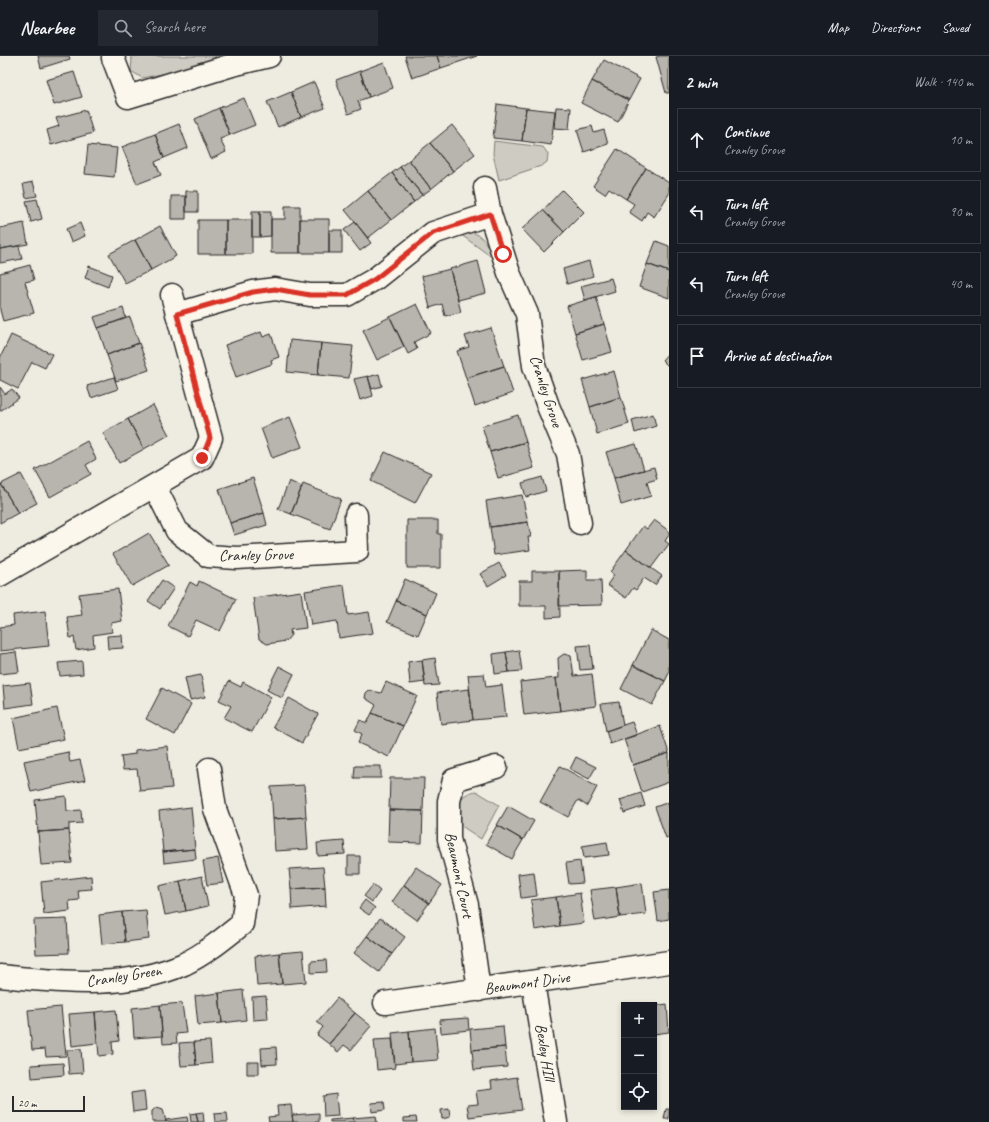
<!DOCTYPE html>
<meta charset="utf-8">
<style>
:root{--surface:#171b24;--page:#242831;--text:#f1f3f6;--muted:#9ea1a6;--line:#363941}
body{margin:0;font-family:Caveat,sans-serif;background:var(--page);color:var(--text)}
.controls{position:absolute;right:12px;bottom:12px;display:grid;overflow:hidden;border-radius:0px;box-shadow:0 2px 6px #0003}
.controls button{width:36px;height:36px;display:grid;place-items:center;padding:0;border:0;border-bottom:1px solid var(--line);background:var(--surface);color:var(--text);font:20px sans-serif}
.scale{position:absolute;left:12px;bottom:10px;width:73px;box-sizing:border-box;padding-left:4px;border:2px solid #2b2b2b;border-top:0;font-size:11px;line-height:14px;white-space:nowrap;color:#2b2b2b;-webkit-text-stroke:3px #fbf7ec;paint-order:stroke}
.stop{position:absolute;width:12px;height:12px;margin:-9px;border:3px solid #d93025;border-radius:50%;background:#fff}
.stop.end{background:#d93025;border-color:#fff;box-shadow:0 1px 4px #0008}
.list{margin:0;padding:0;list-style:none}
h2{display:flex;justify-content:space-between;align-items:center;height:52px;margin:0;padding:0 16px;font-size:17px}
h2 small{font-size:13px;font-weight:400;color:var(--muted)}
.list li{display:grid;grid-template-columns:26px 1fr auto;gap:12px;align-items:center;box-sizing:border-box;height:64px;margin:0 8px 8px;padding:0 8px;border:1px solid var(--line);border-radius:0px}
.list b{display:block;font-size:15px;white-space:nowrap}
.list p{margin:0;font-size:13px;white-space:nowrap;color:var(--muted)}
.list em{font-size:13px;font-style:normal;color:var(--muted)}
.icon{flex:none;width:22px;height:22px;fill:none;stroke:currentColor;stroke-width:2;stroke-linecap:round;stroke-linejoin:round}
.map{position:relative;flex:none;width:669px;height:1066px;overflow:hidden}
header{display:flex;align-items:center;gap:24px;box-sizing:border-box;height:56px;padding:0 20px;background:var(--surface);border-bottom:1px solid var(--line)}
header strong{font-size:19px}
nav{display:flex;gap:22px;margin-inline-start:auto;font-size:14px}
.search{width:280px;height:36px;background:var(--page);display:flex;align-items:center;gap:10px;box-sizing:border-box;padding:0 14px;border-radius:0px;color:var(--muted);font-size:15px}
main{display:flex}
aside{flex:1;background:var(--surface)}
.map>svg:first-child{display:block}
</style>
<header>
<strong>Nearbee</strong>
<div class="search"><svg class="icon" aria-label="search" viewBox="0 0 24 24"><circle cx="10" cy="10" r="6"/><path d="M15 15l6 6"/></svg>Search here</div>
<nav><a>Map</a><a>Directions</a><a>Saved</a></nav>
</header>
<main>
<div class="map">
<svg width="669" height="1066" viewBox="0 0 669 1066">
<rect width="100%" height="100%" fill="#eeebe0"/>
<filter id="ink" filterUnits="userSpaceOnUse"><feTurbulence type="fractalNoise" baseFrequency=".025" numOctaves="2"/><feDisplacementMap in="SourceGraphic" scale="8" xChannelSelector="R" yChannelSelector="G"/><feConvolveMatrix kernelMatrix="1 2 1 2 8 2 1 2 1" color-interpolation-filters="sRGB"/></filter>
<g filter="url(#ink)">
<path fill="#cecbc2" stroke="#7c7b76" d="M130 0H216L213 4 182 14 142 22 131 15 132 3Z
M494 85 543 91 548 98 547 106 541 110 499 124 493 98Z
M470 176C484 178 488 191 493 202L460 178Z
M476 735 499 749 481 783 457 767C456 751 458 738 476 735Z"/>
<path fill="#b8b5ae" stroke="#2b2b2b" d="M38 0H69L70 3 41 12Z
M405 0H437L441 12 412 22Z
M437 0H477L441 12Z
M660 0H669V37H666L656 1Z
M604 4 640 23 629 44 592 25Z
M384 6 393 32 369 41 360 15Z
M360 15 369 41 358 45 361 53 348 58 336 24Z
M74 16 82 41 54 49 46 24Z
M592 25 629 44 618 66 581 47Z
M314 26 325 52 301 61 291 36Z
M291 36 301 61 278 71 267 46Z
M244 42 255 69 230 79 219 52Z
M497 48 526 52 522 85 493 82Z
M556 51 571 52 569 73 554 72Z
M219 52 230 79 220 83 226 96 211 103 195 63Z
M526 52 555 55 551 89 522 85Z
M86 54 93 77 51 89 47 74 59 70 56 62Z
M179 68 188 92 164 102 155 78Z
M452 69 475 98 453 115 430 87Z
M592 70 594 77 604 74 608 88 584 96 577 74Z
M155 78 164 102 155 106 161 119 137 128 122 91Z
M430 87 453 115 431 133 409 104Z
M88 89 117 92 114 121 85 118Z
M617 93 646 112 626 143 609 132 605 138 593 130Z
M409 104 431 133 422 139 400 111Z
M400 111 422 139 414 146 392 117Z
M646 112 669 127V138L654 161 647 156 642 165 629 156 634 148 626 143Z
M392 117 414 146 391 164 368 135Z
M33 126 37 140 26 142 23 128Z
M562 134 584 156 564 176 543 154Z
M186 135H198V156H186Z
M368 135 391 164 368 182 345 154Z
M171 140H186V163H171Z
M37 143 42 163 31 166 26 145Z
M285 150H300V197H271V163H285Z
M543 154 564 176 544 196 522 173Z
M252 155H260V181H252Z
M260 155H271V180L260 181Z
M300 163H329V197H300Z
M198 164H226V198H198Z
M226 164H252V198H226Z
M355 166 371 187 360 195 344 174Z
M24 167 28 188 0 193V172Z
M80 167 85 180 71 186 66 173Z
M160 170 176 200 151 214 135 184Z
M329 174H342V197H329Z
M135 184 151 214 125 227 109 198Z
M656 185 669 190V216L647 208Z
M19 190 22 203 0 207V193Z
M478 205 486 237 458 244 450 213Z
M589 205 593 220 567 228 563 213Z
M647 208 669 216V242L639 231Z
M30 209 34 224 25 226 34 257 3 265 0 254V217Z
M89 210 112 219 108 231 85 222Z
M450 213 461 256 445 260 442 248 430 252 422 220Z
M611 222 615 235 585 244 581 230Z
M596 241 604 268 575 277 567 250Z
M417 248 431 277 414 286 417 293 408 298 390 261Z
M123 252 126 262 98 272 94 261Z
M130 261 139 287 107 299 98 272Z
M390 261 404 291 377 304 363 274Z
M604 268 612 296 583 304 575 277Z
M491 272 504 310 466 322 457 295 469 291 465 280Z
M261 276 263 281 271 278 279 301 271 304 272 308 236 321 225 289Z
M11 279 52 298 45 312 32 306 18 333 0 324V302Z
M290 284 321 287 318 319 287 316Z
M139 287 149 314 116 325 107 299Z
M321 287 353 290 349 322 318 319Z
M669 296V311L662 304Z
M504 310 513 337 475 350 466 322Z
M614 315 621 341 590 351 582 324Z
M379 318 382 330 372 333 368 321Z
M368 320 373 340 360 344 354 323Z
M114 321 118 333 91 342 87 330Z
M0 331 5 338 12 333 19 342 0 355Z
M621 341 629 368 597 378 590 351Z
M153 349 169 379 144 393 128 363Z
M653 358 656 370 635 377 632 364Z
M518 359 526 386 490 396 482 370Z
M290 361 302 391 272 402 261 372Z
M128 363 144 393 119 407 103 377Z
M87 385 96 403 86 409 91 418 50 441 35 414Z
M526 386 534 412 498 422 490 396Z
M636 388 644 414 614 422 606 396Z
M385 396 431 417 415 447 371 425Z
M654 411 657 423 647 426 651 440 621 449 614 422Z
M21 418 37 447 18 457 1 428Z
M542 421 546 435 526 441 522 427Z
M253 422 264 457 230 467 219 433Z
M289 425 302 431 291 458 278 453Z
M1 428 18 457 0 467V429Z
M303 428 341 443 330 473 291 458Z
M522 439 528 466 490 471 486 445Z
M264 457 267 469 234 479 230 467Z
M407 464H438V478H441V512H407Z
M654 464 669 475V479L665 485 669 488 651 512 626 494 643 470 647 473Z
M528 466 531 481H528L530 494 494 499 490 471Z
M149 477 169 509 132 530 113 498Z
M626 494 662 520 655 529 644 522 636 534 633 532 626 542 607 529 614 519 610 516Z
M499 507 506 519 488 530 480 518Z
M587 514V524H601L602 549 559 550V515Z
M532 515H559L560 561 546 562V550H519V525H532Z
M405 523 436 537 427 558 396 545Z
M162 524 174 532 160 553 148 545Z
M199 525 236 543 220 575 196 564 188 580 168 570 190 526 197 530Z
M344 529 348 559 369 556 373 577 339 582 337 565 311 569 305 535Z
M118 533 122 565 111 567 112 576 93 579 94 591 76 594 74 581 70 582 67 561 82 559 79 538Z
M301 535 306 572 290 574 291 579 286 585 267 588 259 583 253 542Z
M396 545 427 558 418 579 387 566Z
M45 555 49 590 0 595V571L14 569 13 559Z
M651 574 669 584V617L665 625 633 609Z
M122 579 123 592 108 593 107 580Z
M590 589 593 613 580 614 577 590Z
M519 594 522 615 509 616 506 596Z
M16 596 19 616 0 618V598Z
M506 596 509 616 495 618 493 598Z
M564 598 571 600 574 620 592 618 596 650 560 655 556 622H559L558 602Z
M435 602 439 629 425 630 422 604Z
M422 604 425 626 410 628 408 606Z
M82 605 83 618 60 620 58 607Z
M633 609 665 625 652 649 621 633Z
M279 610 294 618 282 642 267 634Z
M484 618 486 631 502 629 506 661 473 664 468 619Z
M201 619 205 641 190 644 185 622Z
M556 622 560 655 524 659 520 626Z
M229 625 241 631 243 626 271 641 252 676 224 662 231 650 219 644Z
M386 626 417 640 403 670 372 657 376 649 365 642 366 637 369 634 381 637Z
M30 627 33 648 5 652 3 630Z
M162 632 191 648 175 679 146 663Z
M469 633 473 664 441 668 437 637Z
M289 642 318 658 302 687 273 671Z
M619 646 623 669 606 675 601 648Z
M57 652 64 683 19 692 13 662Z
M372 657 403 670 389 701 358 687 362 678 355 674 360 664 367 667Z
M632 666 637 679 610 688 606 675Z
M660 670 669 697 633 709 624 683Z
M167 690 172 732 140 735 137 713 123 714 121 700 135 698V694Z
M68 696 70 706 80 704 85 724 31 736 24 705Z
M669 697V726L642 736 633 709Z
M576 701 596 711 589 723 570 713Z
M355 710H381V722H354Z
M560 710 597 731 587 750 578 744 568 761 540 746Z
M390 722H424L423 755 389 754Z
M304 729 306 761 273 763 271 731Z
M641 737 645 750 624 757 620 744Z
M66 740 67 755 81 754 82 767 69 768V774L38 776 35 744Z
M669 746V781L666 782 655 751Z
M508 750 534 765 523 784 497 769Z
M191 751 195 793 163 796 159 755Z
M389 754 423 755 422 787 388 786Z
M306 761 308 793 275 795 273 763Z
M497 769 523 784 512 803 486 788Z
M69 774 72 807 41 809 38 776Z
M344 785 345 798 318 800 317 787Z
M607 786 609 799 584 802 582 790Z
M195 793 196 803 164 807 163 796Z
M348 800H360V818H348Z
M218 802 223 827 207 829 203 805Z
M580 805 583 827 569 828 566 807Z
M323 811 325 831 291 833 289 813Z
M416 811 442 829 429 847 404 829Z
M534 816 537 840 521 842 518 818Z
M91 820 92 833 78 834 79 844 69 845 70 855 44 858 41 826Z
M202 820 208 850 186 855 180 825Z
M180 825 186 855 165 859 159 830Z
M642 827 646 858 620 861 616 831Z
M373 829 380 835 372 846 364 840Z
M404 829 429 847 417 864 392 846Z
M325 831 326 850 292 853 291 833Z
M616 831 620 861 595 865 590 834Z
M669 834V863L658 865 654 836Z
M580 837 584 867 560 870 556 841Z
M556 841 560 870 535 874 531 844Z
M365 844 375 852 369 859 359 852Z
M146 854 149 883 125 886 122 856Z
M122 856 125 886 102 888 99 859Z
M380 862 405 881 392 898 367 880Z
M67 863 69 897 36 898 34 864Z
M367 880 392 898 379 916 354 897Z
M303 895 306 926 282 928 279 897Z
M279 897 282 928 257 930 255 900Z
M326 904 327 916 311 917V905Z
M243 934 246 964 222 967 219 937Z
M219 937 222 967 198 969 195 940Z
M266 940 268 963 253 964 252 941Z
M337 942 355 957 329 988 317 979 323 971 317 966Z
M182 947 186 977 176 978 177 987 163 988 160 949Z
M667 948 669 976 654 978V950Z
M160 949 162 980 134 982 132 952Z
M61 951 66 1000 46 1001 45 993 32 994 28 954Z
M116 954 119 985 112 986 113 998 99 1000 95 956Z
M95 956 97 987 72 990 69 958Z
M355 957 371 970 351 994 344 989 338 996 329 988Z
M468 962 469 974 441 977 440 964Z
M503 970 505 991 472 994 470 973Z
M435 972 438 1004 411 1006 409 975Z
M409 975 411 1006 395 1008 392 977Z
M392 983 395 1012 377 1014 374 984Z
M210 985 212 1007 196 1009 194 986Z
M194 986 196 1009 181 1010 179 987Z
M276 991 277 1008 262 1009 261 992Z
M505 991 507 1011 474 1014 472 994Z
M81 993 83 1017 69 1018 67 994Z
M247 1006H259V1018H247Z
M63 1007 64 1019 32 1022 31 1009Z
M517 1021 522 1054 469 1061 467 1049 478 1048 476 1035 492 1033 491 1025Z
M144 1035 146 1054 133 1056 131 1037Z
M336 1038 338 1060 324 1061 323 1040Z
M384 1046 385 1054 372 1056 371 1047Z
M291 1049 293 1066H269L268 1061 278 1060 277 1050Z
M157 1051 163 1053 166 1066H152V1055Z
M449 1053 450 1061 442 1063 441 1054Z
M666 1053H669V1063H664Z
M203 1056 204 1066H198L196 1057Z
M196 1057 198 1066H191L190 1058Z
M227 1057 228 1066H215L214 1058Z
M319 1057V1066H293L292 1059Z
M376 1060 377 1066H354L353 1062Z
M187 1061 188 1066H166V1064Z
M416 1061 417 1066H404V1062Z
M353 1062 354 1066H330V1064Z"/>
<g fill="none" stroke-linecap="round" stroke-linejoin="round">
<defs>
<path id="street" d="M113 2 128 41 232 9 269 0
M485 132 490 158 509 217 527 258 534 310 548 350 568 398 580 467
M177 258 253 236 275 233 310 239H347L375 223 433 177 490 158
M155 431 177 475 208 500 237 502 357 495 356 459
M0 519 202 402 211 382 172 239
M0 920C63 926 124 934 184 908 205 898 223 883 242 868L246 839 215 753 209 713
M533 927 556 1066
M479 934 467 849 449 783V745L454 724 496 711
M385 947 669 906"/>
</defs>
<use href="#street" stroke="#2b2b2b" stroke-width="25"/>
<use href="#street" stroke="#fbf7ec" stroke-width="22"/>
</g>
</g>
<g fill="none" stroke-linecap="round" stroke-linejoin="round" filter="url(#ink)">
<path stroke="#d93025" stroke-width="5" d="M202 402 210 382 177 258 253 236 275 233 310 239H347L375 223 433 177 490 158 503 198"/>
</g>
<g text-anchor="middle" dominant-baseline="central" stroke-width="3.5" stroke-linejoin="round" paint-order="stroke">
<g font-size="16" fill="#2b2b2b" stroke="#fbf7ec">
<text transform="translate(546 335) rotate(72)">Cranley Grove</text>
<text transform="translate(256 499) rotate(-1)">Cranley Grove</text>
<text transform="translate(459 819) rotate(78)">Beaumont Court</text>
<text transform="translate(124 920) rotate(-9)">Cranley Green</text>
<text transform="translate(527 927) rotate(-8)">Beaumont Drive</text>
<text transform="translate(545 996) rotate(81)">Bexley HIll</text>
</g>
</g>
</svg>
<div class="controls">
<button>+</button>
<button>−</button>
<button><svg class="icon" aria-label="locate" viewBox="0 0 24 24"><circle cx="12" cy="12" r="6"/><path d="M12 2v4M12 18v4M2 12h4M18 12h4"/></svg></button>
</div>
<div class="scale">20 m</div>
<div class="stop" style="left:503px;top:198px"></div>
<div class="stop end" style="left:202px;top:402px"></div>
</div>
<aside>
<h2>2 min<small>Walk · 140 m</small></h2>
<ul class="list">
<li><svg class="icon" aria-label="ahead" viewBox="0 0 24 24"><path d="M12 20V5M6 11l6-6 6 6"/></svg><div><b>Continue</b><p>Cranley Grove</p></div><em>10 m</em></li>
<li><svg class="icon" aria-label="left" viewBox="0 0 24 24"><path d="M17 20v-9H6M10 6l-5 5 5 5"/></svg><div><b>Turn left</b><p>Cranley Grove</p></div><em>90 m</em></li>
<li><svg class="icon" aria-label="left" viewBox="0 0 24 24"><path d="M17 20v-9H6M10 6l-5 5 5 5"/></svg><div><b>Turn left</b><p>Cranley Grove</p></div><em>40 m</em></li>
<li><svg class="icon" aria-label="arrive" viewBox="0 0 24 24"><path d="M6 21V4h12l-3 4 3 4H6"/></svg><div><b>Arrive at destination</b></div></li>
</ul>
</aside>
</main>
